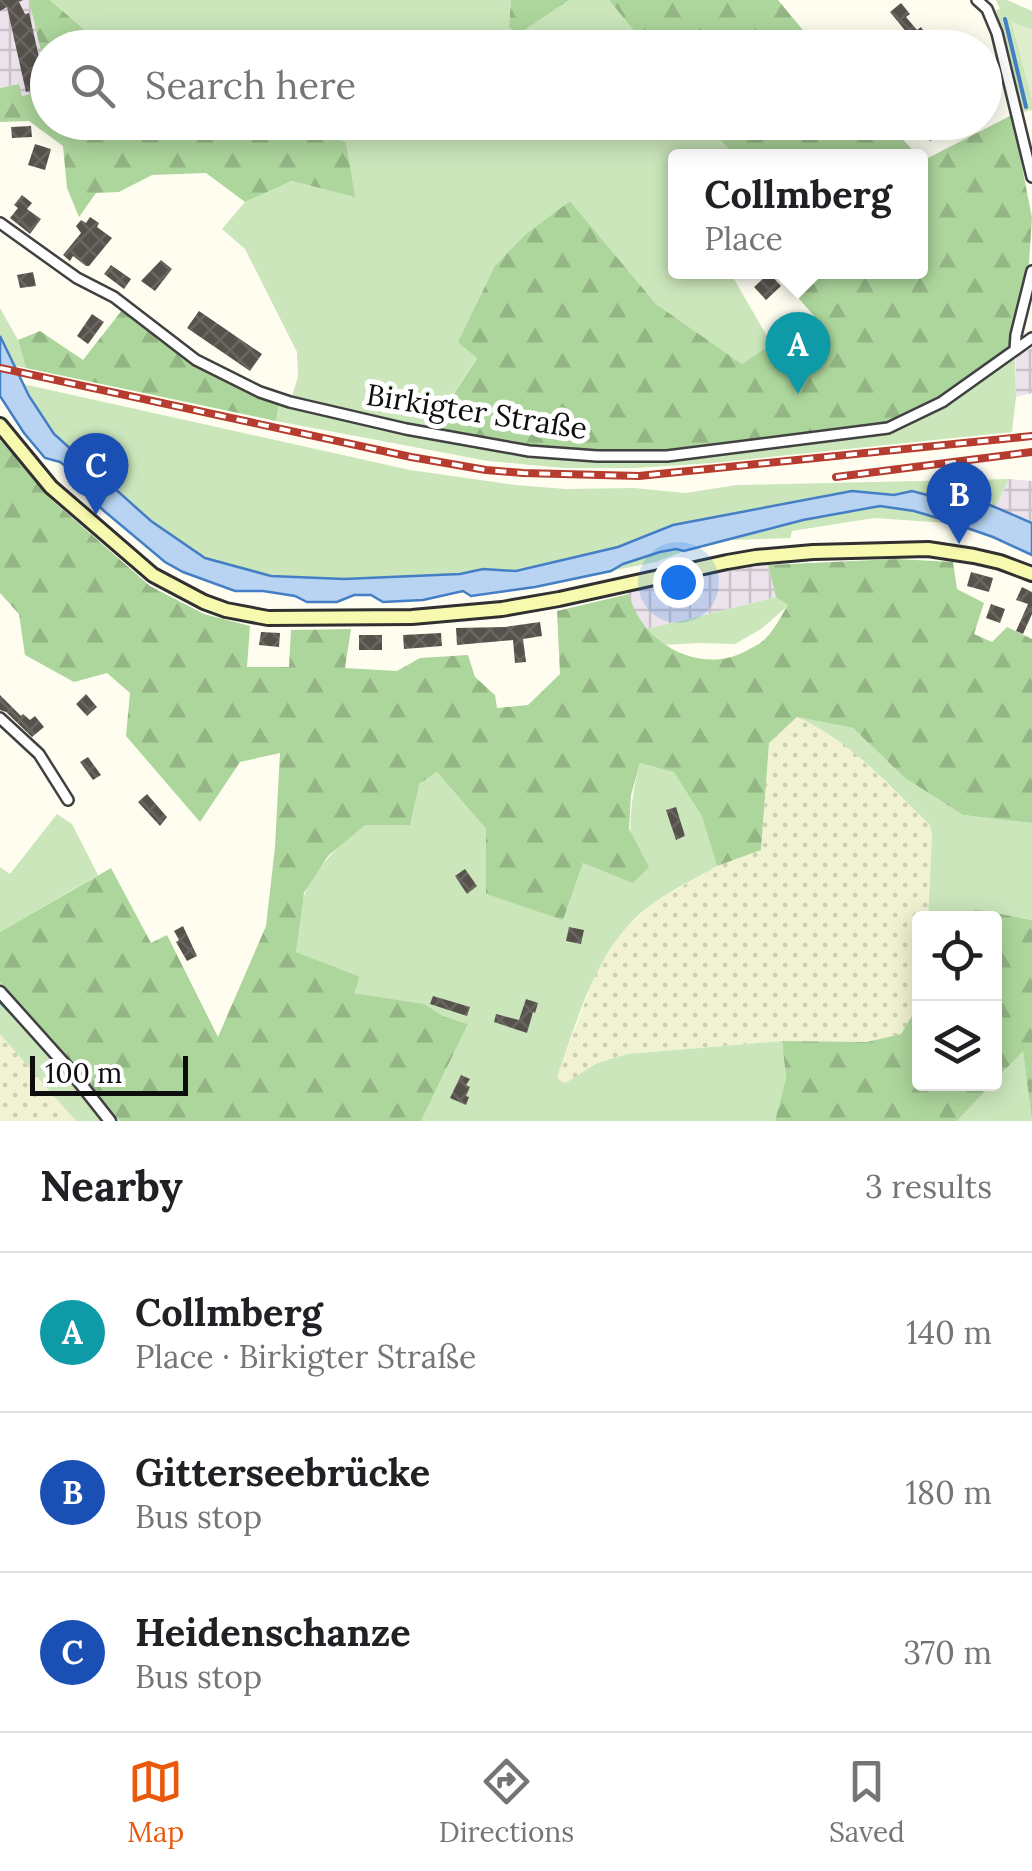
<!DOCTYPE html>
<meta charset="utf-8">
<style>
:root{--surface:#fff;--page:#f2f2f2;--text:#202124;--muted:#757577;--line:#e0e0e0;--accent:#ea580c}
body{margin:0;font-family:Lora,serif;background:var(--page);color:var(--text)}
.controls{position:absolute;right:30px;bottom:30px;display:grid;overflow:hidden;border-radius:10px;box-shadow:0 5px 25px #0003}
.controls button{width:90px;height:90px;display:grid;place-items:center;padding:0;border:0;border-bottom:2px solid var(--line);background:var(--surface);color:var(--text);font:50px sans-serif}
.scale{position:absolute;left:30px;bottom:25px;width:158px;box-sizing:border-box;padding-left:10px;border:5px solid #0e0e0e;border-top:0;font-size:28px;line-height:35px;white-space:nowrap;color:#0e0e0e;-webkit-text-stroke:8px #fff;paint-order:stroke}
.you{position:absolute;left:678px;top:582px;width:35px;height:35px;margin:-25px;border:8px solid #fff;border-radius:50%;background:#1a73e8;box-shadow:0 0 0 15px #1a73e833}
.badge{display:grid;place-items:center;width:65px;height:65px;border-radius:50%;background:var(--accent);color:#fff;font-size:32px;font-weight:700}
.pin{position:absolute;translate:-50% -82px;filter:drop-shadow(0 2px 5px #0008)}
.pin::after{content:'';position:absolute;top:52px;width:35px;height:30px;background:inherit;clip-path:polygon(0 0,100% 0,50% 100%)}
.popup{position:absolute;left:668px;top:149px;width:260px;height:130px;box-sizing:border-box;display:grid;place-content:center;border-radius:10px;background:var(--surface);filter:drop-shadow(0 2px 8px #0005);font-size:32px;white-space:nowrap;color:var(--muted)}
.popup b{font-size:38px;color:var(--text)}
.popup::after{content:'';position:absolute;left:50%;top:100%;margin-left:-20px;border:20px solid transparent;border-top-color:var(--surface)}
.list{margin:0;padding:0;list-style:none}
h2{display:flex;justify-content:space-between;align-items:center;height:130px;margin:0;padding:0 40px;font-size:42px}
h2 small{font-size:32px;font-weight:400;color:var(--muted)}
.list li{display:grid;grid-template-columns:65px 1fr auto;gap:30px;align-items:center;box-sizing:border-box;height:160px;padding:0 40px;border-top:2px solid var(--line)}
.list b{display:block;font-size:38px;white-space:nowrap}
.list p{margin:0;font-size:32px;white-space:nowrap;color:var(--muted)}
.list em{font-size:32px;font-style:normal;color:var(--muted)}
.icon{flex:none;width:55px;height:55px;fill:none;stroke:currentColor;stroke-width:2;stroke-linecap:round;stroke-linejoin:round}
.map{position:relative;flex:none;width:1032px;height:1121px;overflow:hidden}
.search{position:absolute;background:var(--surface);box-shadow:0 5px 25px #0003;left:30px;right:30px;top:30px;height:110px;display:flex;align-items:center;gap:25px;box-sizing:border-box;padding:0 35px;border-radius:55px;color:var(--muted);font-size:38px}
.sheet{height:610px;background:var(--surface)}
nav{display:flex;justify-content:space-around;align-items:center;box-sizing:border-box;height:140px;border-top:2px solid var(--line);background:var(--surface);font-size:28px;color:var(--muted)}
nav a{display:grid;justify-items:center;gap:5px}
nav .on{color:var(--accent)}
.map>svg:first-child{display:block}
</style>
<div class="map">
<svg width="1032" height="1121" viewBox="0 0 1032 1121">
<defs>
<pattern id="industrial-grid" width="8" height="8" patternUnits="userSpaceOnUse" patternTransform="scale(2.5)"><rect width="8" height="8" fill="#ece3ec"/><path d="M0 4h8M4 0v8" fill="none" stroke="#c9c2c9"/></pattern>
<pattern id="farmland-dots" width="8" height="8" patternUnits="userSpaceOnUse" patternTransform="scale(2.5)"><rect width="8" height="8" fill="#f0f2d1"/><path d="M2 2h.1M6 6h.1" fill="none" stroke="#cdceb2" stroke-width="1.8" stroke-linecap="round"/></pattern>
<pattern id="forest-firs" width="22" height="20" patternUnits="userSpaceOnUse" patternTransform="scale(2.5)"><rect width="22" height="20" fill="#add69c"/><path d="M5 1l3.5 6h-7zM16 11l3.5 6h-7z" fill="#94b685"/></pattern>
<pattern id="building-cross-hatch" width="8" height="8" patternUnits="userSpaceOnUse" patternTransform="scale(2.5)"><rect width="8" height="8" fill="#56514b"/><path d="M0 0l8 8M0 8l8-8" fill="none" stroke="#696561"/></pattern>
</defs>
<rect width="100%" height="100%" fill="#fefdf0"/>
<path fill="url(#industrial-grid)" d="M0 0H29L47 78V90L22 96 18 84 0 88Z
M1032 348V393L1016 397V357Z
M1009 479 1032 481V523L995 507Z
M767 562 776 597 647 629 633 611 628 590Z"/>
<path fill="url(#farmland-dots)" d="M797 717 820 727 848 747 931 825 932 835 928 918H920L919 1004 901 1034 867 1042 782 1041 628 1054 597 1063 564 1085 557 1077 597 970 622 932 653 903 717 866 761 850 769 743Z
M0 1034 53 1093 76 1121H0Z"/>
<path fill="#cbe6bb" d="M50 0H511L509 27 517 34 569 0H609L647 47H104Z
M996 0H1007L1032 11V30L1012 23 1032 98V110L1023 112 996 10 1000 9Z
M278 123H707L734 156H676V272H730L772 345 742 364 656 304 570 201 477 357 436 422 1015 350 1016 397 1012 432 712 463 636 468H563L488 461 276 421 280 399 290 402 298 377 297 352 245 249 222 229 245 202 292 181 354 196 346 142Z
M0 308 18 340 26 368 15 366 0 336Z
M23 384 410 470 515 485 566 489 634 488 685 493 737 485 1009 479 995 507 958 503 912 491 894 495 852 491 673 525 618 547 516 571 484 569 460 574 344 579 271 576 205 558 151 521 54 434Z
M880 506C902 509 928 511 948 523L874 518 792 531 790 538 732 540 803 520Z
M676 549 684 551 656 562 611 571C630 558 654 552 676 549Z
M776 597 789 605 761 629 735 644 698 643 664 645 647 629Z
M797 717 853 728 905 778 963 815 1032 823V920L976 909 970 918H928L932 835 930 825C889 786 850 740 797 717Z
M640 763 674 771 703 816 717 866C697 878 675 888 655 902 597 942 580 1014 557 1077L564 1084 597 1063 628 1054 782 1041 786 1078 775 1121H421L468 1024 443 1016 423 1004 353 993 360 978 296 952C299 933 298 908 306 891 327 844 395 800 437 772L486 829V894L563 919 583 863 633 882C629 837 628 808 640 763Z
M57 814 72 824 98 875 0 932V867L10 874Z
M0 982 78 1069 120 1121H76L0 1034Z
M1023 1050 1032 1121H957L992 1084H994Z"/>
<path fill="url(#forest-firs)" d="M29 0H50L104 47 48 48 47 78Z
M511 0H569L517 35 509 27Z
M609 0H778L817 47H647Z
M19 84 22 96 47 90 48 122 278 123 346 142 355 197 292 181 245 202 206 173 152 175 119 192 96 193 79 217 67 188 63 146 29 121 0 122V88Z
M1012 115 1032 218 1027 291 1016 345 942 402 888 428 667 456H597L447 437 436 422 477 358 458 342 495 266 525 235 570 201 656 304 742 364 814 316 776 272H920L921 159 922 161Z
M707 123H888L918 156H734Z
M126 305 196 360 280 399 276 421 26 368 18 340 40 331 83 360Z
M0 440 53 501 150 586 204 614 250 626 247 667H289L291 630 351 629 345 668 397 671 420 658 468 655 475 677 495 695 497 708 528 705 560 674 557 611 629 594C641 643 700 676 746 651 753 647 761 644 766 638 775 629 781 616 788 605L776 597 768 565 896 559 953 562 957 589 984 603 974 634 992 642 1007 627 1032 639V823L963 815 905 778 853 728 797 717 769 743 761 850 717 866 702 816 674 772 640 763 631 795 629 829 649 867 633 883 583 863 563 920 486 894V829L437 772 419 784 410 825H365L328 856 304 893 296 952 360 977 354 993 424 1004 443 1016 468 1024 421 1121H120L78 1069 0 982V932L111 868 151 943 167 935 218 1037 266 926 275 847 280 753 240 762 200 822 126 736 130 693 107 673 74 682 25 655 19 614 0 593Z
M975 909 1032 920V1121L1023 1051 995 1081 994 918H970Z
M919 1004 920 1084H992L957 1121H775L786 1078 782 1041 867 1042 901 1034Z"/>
<path fill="#deeecd" d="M1012 22 1032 30V99Z"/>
<path fill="#b8d4f2" stroke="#447ec4" stroke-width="2.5" d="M0 336 29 396 54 434 151 521 205 558 271 576 344 579 460 574 483 569 516 571 618 547 673 525 852 491 894 495 912 491 958 503 990 505 1032 523V555L993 537 941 519 914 511 880 506 803 520 684 551 676 549 660 552 623 564 611 571 535 587 471 596 463 591 423 600 383 602 371 595H354L337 602H307L295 596 263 591H235L183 572 165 562 103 510 82 490 71 470 60 462 45 458 24 433 0 396Z"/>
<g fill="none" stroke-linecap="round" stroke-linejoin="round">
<path stroke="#447ec4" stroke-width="4" d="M1005 19 1026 107
M0 1001 24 1026"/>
</g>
<path fill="url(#building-cross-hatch)" d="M0 0H23L19 2 25 14 29 13 46 88 26 92 7 7 0 11Z
M901 3 910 14 906 17 917 30 921 27 927 36 914 46 905 35 908 34 890 12Z
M940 123 945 133 930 141 925 131Z
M31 126 32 137 12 138 11 127Z
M35 144 51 149 45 170 28 165Z
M22 195 32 203 27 209 41 219 30 234 10 218 18 208 14 205Z
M90 217 99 223 97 227 112 238 89 266H86L73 256 70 261 63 255 81 233 76 226 81 220 86 223Z
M161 260 172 269 155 291 141 281Z
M111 265 131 279 124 289 104 274Z
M33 272 36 286 20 288 17 275Z
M769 273 781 286 766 300 754 287Z
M199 311 262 354 250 371 187 328Z
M92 314 104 322 88 344 77 336Z
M971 572 993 578 989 592 967 586Z
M1022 587 1032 592V614L1023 634 1016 631 1028 604 1016 600Z
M991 604 1005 609 1000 623 986 618Z
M540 622 542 636 523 639 526 662 515 663 513 640 457 645 456 628 505 627Z
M261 632 280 633 279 647 259 645Z
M441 633 442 646 404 649 403 635Z
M359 635H382V650H359Z
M86 694 97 707 87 716 76 704Z
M0 695 21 716 23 714 30 720 35 716 44 727 32 737 6 712 0 710Z
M88 757 101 775 93 780 80 762Z
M147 794 167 817 160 826 138 802Z
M676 807 685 836 676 840 666 810Z
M465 869 477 886 467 894 455 876Z
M183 926 197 956 187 961 176 942 179 940 174 931Z
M569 927 584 930 581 944 566 941Z
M433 996 470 1007 467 1016 430 1004Z
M526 999 538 1003 535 1013 533 1012 527 1033 494 1022 496 1014 519 1020Z
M461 1075 470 1079 466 1085 470 1087 466 1096 469 1097 466 1105 450 1098Z"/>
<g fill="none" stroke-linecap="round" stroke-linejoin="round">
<defs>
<path id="minor" d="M977 0 987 9 997 33 1032 177
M0 223 77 278 114 297 196 360 260 392 290 402 406 429 529 451 597 456H667L888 428 942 402 1032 338
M1015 350 1016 335 1032 271
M0 718 39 754 68 800"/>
<path id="tertiary" d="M0 992 69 1069 110 1121"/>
<path id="secondary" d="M0 425 51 487 153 575 204 602 226 610 268 618 412 617 502 609 559 599 727 562 756 557 813 552 928 549 974 556 1000 562 1032 574"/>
</defs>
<use href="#minor" stroke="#414141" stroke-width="14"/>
<use href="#tertiary" stroke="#414141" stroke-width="15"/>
<use href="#secondary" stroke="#303030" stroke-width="18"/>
<use href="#minor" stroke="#fff" stroke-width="9"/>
<use href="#tertiary" stroke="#fff" stroke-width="10"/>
<use href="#secondary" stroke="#f7f9af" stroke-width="12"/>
<defs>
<path id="rail" d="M0 368 411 457 486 470 523 473 639 476 1032 436
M836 477 1032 452"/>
</defs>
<use href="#rail" stroke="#b53c2f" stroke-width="8"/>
<use href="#rail" stroke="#fff" stroke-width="4" stroke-dasharray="11" stroke-linecap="butt"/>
</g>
<g text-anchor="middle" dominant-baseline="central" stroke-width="10" stroke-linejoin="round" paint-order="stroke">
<g font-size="30" fill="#0e0e0e" stroke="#fff">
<text transform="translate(477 411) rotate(9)">Birkigter Straße</text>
</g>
</g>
</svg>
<div class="controls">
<button><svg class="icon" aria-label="locate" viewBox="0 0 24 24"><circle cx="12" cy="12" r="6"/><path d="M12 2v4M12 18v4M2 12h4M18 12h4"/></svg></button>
<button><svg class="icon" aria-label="layers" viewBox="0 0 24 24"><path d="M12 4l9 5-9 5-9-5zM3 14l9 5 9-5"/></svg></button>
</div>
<div class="scale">100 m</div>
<div class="you"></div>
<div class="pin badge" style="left:798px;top:394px;background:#0f9aa8">A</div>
<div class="popup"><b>Collmberg</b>Place</div>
<div class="pin badge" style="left:959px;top:544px;background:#1a4fb4">B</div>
<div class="pin badge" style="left:96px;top:515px;background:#1a4fb4">C</div>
<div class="search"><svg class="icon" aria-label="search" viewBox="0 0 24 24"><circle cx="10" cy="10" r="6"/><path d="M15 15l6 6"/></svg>Search here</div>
</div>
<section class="sheet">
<h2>Nearby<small>3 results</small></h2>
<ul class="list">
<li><span class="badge" style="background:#0f9aa8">A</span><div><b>Collmberg</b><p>Place · Birkigter Straße</p></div><em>140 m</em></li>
<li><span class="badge" style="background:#1a4fb4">B</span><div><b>Gitterseebrücke</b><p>Bus stop</p></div><em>180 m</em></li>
<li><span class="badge" style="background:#1a4fb4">C</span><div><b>Heidenschanze</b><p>Bus stop</p></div><em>370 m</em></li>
</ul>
</section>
<nav>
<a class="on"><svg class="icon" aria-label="map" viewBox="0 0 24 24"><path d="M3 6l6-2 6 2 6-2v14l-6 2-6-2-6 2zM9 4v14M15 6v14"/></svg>Map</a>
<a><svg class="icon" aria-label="directions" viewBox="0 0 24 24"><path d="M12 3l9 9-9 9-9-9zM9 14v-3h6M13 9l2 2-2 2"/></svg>Directions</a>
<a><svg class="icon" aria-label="saved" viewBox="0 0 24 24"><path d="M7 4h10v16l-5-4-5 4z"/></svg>Saved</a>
</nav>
